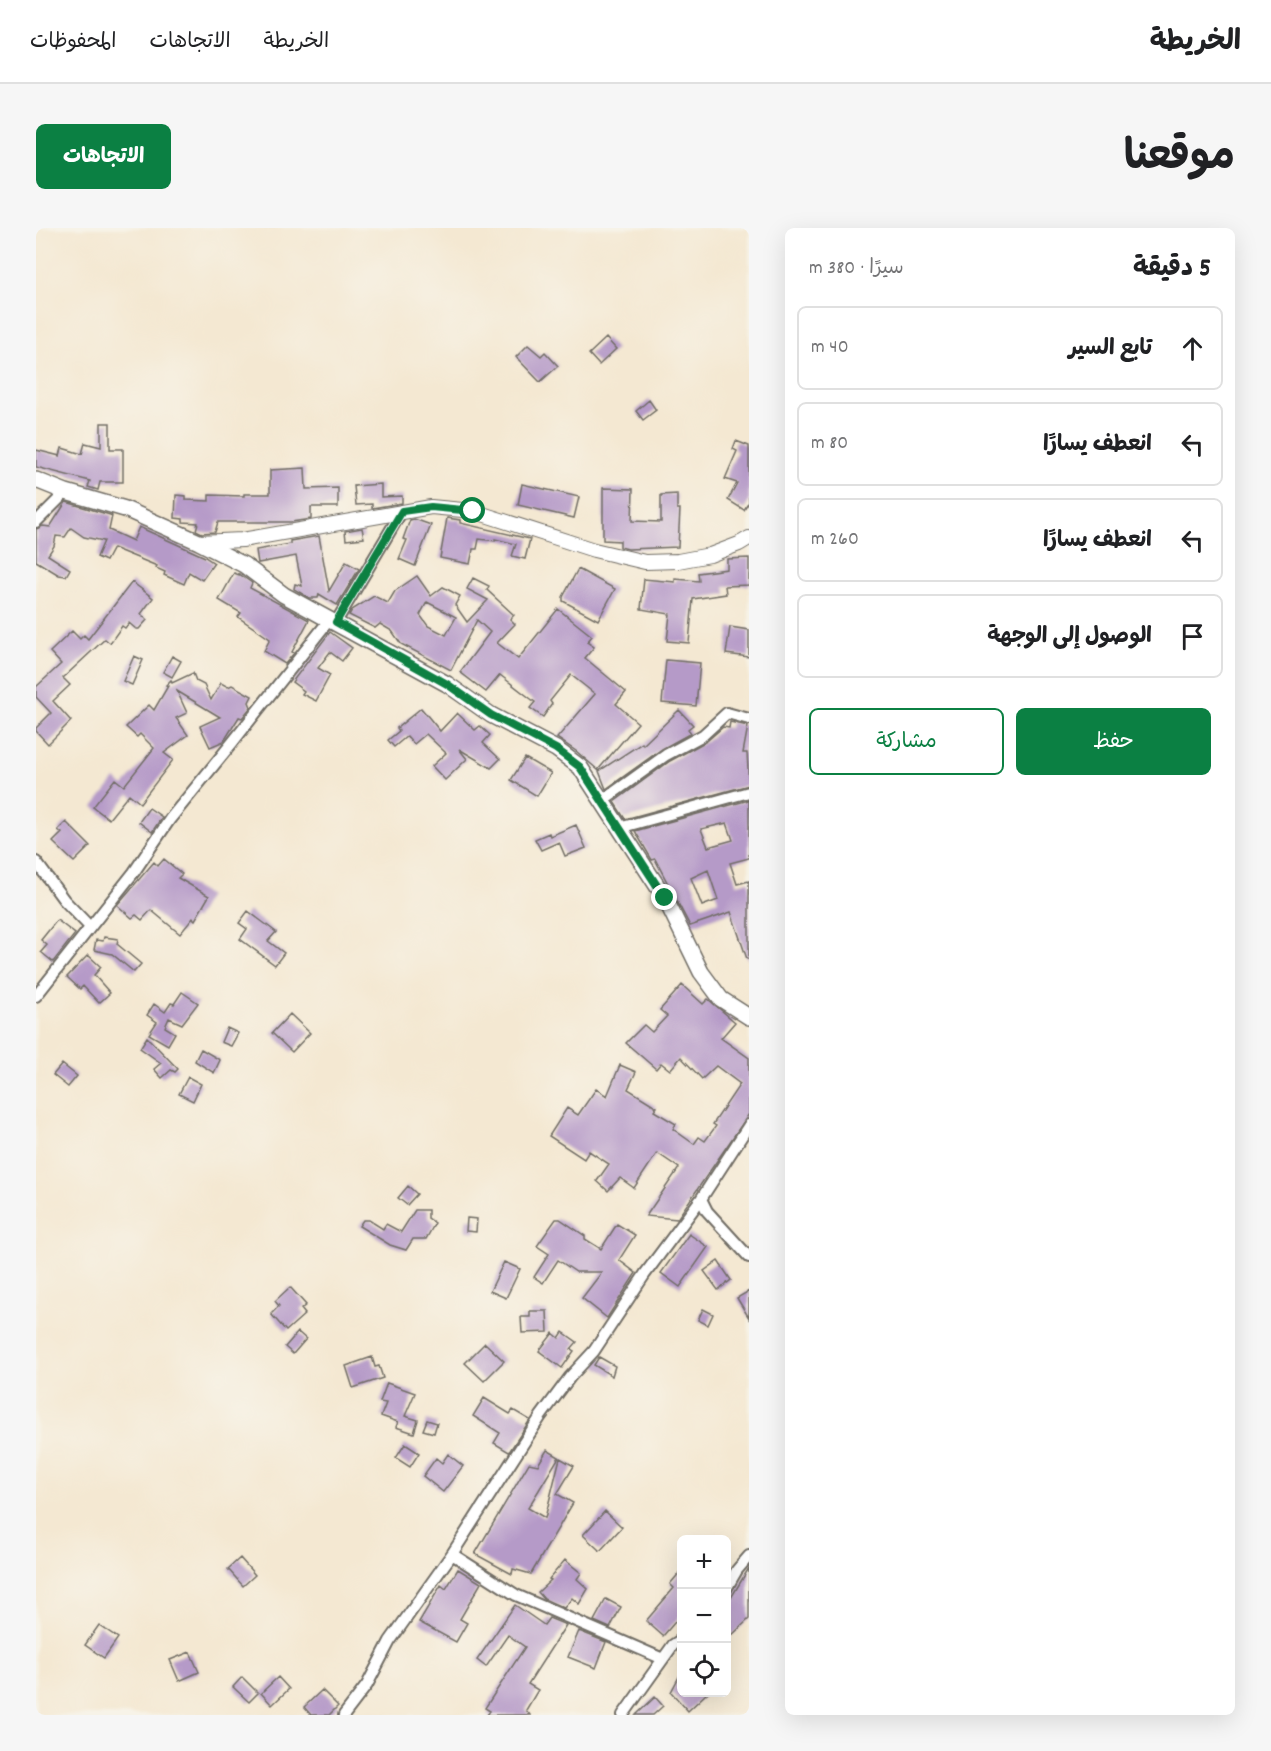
<!DOCTYPE html>
<html lang="ar">
<meta charset="utf-8">
<style>
:root{--surface:#fff;--page:#f6f6f6;--text:#202124;--muted:#757577;--line:#e0e0e0;--accent:#0b8043}
body{margin:0;font-family:Dekko,"Playpen Sans Arabic",sans-serif;background:var(--page);color:var(--text);direction:rtl}
.controls{position:absolute;right:18px;bottom:18px;display:grid;overflow:hidden;border-radius:9px;box-shadow:0 6px 24px #0002}
.controls button{width:54px;height:54px;display:grid;place-items:center;padding:0;border:0;border-bottom:2px solid var(--line);background:var(--surface);color:var(--text);font:30px sans-serif}
.stop{position:absolute;width:18px;height:18px;margin:-14px;border:4px solid #0b8043;border-radius:50%;background:#fff}
.stop.end{background:#0b8043;border-color:#fff;box-shadow:0 2px 6px #0008}
.list{margin:0;padding:0;list-style:none}
h2{display:flex;justify-content:space-between;align-items:center;height:78px;margin:0;padding:0 24px;font-size:26px}
h2 small{font-size:20px;font-weight:400;color:var(--muted)}
.list li{display:grid;grid-template-columns:39px 1fr auto;gap:18px;align-items:center;box-sizing:border-box;height:84px;margin:0 12px 12px;padding:0 12px;border:2px solid var(--line);border-radius:9px}
.list b{display:block;font-size:22px;white-space:nowrap}
.list em{font-size:20px;font-style:normal;color:var(--muted)}
.actions{display:flex;gap:12px;padding:18px 24px}
.actions a{flex:1;padding:14px 0;border:2px solid var(--accent);border-radius:9px;text-align:center;font-size:21px;color:var(--accent)}
.actions .main{background:var(--accent);color:#fff}
.icon{flex:none;width:33px;height:33px;fill:none;stroke:currentColor;stroke-width:2;stroke-linecap:round;stroke-linejoin:round}
.map{position:relative;flex:none;width:713px;height:1487px;overflow:hidden;direction:ltr;border-radius:9px}
header{display:flex;align-items:center;gap:36px;box-sizing:border-box;height:84px;padding:0 30px;background:var(--surface);border-bottom:2px solid var(--line)}
header strong{font-size:28px}
nav{display:flex;gap:33px;margin-inline-start:auto;font-size:21px}
.intro{display:flex;align-items:center;justify-content:space-between;box-sizing:border-box;height:144px;padding:0 36px}
h1{margin:0;font-size:42px}
.button{padding:15px 27px;border-radius:9px;background:var(--accent);color:#fff;font-size:21px;font-weight:700}
main{display:flex;gap:36px;padding:0 36px}
aside{flex:1;background:var(--surface);border-radius:9px;box-shadow:0 6px 24px #0002}
.map>svg:first-child{display:block}
</style>
<header>
<strong>الخريطة</strong>
<nav><a>الخريطة</a><a>الاتجاهات</a><a>المحفوظات</a></nav>
</header>
<div class="intro"><h1>موقعنا</h1><a class="button">الاتجاهات</a></div>
<main>
<aside>
<h2>5 دقيقة<small>سيرًا · 380 m</small></h2>
<ul class="list">
<li><svg class="icon" aria-label="ahead" viewBox="0 0 24 24"><path d="M12 20V5M6 11l6-6 6 6"/></svg><div><b>تابع السير</b></div><em>40 m</em></li>
<li><svg class="icon" aria-label="left" viewBox="0 0 24 24"><path d="M17 20v-9H6M10 6l-5 5 5 5"/></svg><div><b>انعطف يسارًا</b></div><em>80 m</em></li>
<li><svg class="icon" aria-label="left" viewBox="0 0 24 24"><path d="M17 20v-9H6M10 6l-5 5 5 5"/></svg><div><b>انعطف يسارًا</b></div><em>260 m</em></li>
<li><svg class="icon" aria-label="arrive" viewBox="0 0 24 24"><path d="M6 21V4h12l-3 4 3 4H6"/></svg><div><b>الوصول إلى الوجهة</b></div></li>
</ul>
<div class="actions"><a class="main">حفظ</a><a>مشاركة</a></div>
</aside>
<div class="map">
<svg width="713" height="1487" viewBox="0 0 713 1487">
<rect width="100%" height="100%" fill="#f7f3e8"/>
<filter id="ink" filterUnits="userSpaceOnUse"><feTurbulence type="fractalNoise" baseFrequency=".0167" numOctaves="2"/><feDisplacementMap in="SourceGraphic" scale="12" xChannelSelector="R" yChannelSelector="G"/><feConvolveMatrix kernelMatrix="1 2 1 2 8 2 1 2 1" color-interpolation-filters="sRGB"/></filter>
<filter id="wash" filterUnits="userSpaceOnUse"><feTurbulence type="fractalNoise" baseFrequency=".008" numOctaves="4" result="noise"/><feDisplacementMap in="SourceGraphic" scale="24" xChannelSelector="R" yChannelSelector="G"/><feGaussianBlur stdDeviation="1.35" result="paint"/><feColorMatrix in="noise" values="0 0 0 0 0 0 0 0 0 0 0 0 0 0 0 0 0 1.4 0 .05"/><feComposite in="paint" operator="in"/></filter>
<g filter="url(#wash)">
<rect width="100%" height="100%" fill="#f4e8d2"/>
<g id="blocks">
<path fill="#b59ac8" fill-rule="evenodd" d="M570 110 580 121 563 137 553 126Z
M492 117 505 128 509 124 522 138 504 154 480 129Z
M613 172 620 182 607 192 600 183Z
M65 195H74V221H87V254H64L62 262 52 259 54 253 0 239V222L24 228 26 220 46 226 49 215 65 219Z
M700 213 713 218V274L708 282 692 272 701 255 689 251 701 223 697 221Z
M269 240 270 261 302 260V279H275V291L255 294H182L179 304 166 305 160 302 162 295 147 294V291L139 290 140 267 150 268V272L173 273V267L208 268V266H234V242Z
M345 256V269L366 268V275L336 280V276L320 277 318 258Z
M486 256 543 269 538 290 482 277Z
M567 260 597 261 596 293 625 294V267L641 266V281H644L642 319 592 321 584 319V313L567 312Z
M30 274 74 287 76 288 73 302 97 313 103 299 169 329 178 335 166 352 153 344 148 356 128 347 129 344 120 340 121 338 77 320 70 333 61 329 68 313 48 309 35 300 29 309 20 308 18 318 12 327 34 341 30 348 23 347 0 333V301L7 298 14 299Z
M411 290 424 292V295L494 311 489 331 476 328 480 316 459 311V313L443 311 441 321H437L434 336 404 330Z
M378 291 395 297 379 338 363 331 371 312 367 311 374 292Z
M326 300 328 310 310 312 309 303Z
M283 308 293 363 310 334 323 341 301 377 283 366 282 370H273L258 361 259 356 266 358 260 328 222 335 220 322 254 316V313Z
M713 330V357L689 358 690 366 657 371 653 415 631 413 634 386 605 381 608 351 639 354V351L663 353 662 345 691 341V331Z
M542 341 579 361 562 392 527 373V369Z
M198 345 203 347V346L216 355 214 360 273 392 256 424 258 425 249 436 228 423 234 411 202 389 205 385 183 372Z
M381 348 395 368 407 359 424 368 419 377 431 394 452 372 431 361 437 350 453 358 451 362 478 387 474 391 479 396 461 415 482 431 522 381 556 408 551 414 558 419 549 430 590 464 580 476 602 495 562 542 540 523 521 510 559 466 535 447 514 473 516 476 507 489 494 480 499 474 464 447 450 464 424 444 454 404 441 392 415 442 365 416 356 403 344 396 339 400 313 387 316 382 338 368 352 375 359 363ZM391 374 420 389 410 407 392 398 384 387Z
M96 354 117 370 105 386 111 392 103 401H100L93 395 89 400 86 398 74 415 69 411 27 450 34 457 17 473 35 493 12 516 0 503V500L15 485 0 469V459L25 436 14 424 36 403 44 411 48 407 52 411Z
M694 399 713 402V429L690 426Z
M294 404 316 420 306 433 294 424 282 440 294 447 280 473 266 466 268 463 256 454Z
M98 428 107 432 96 457 87 453Z
M136 428 145 433 136 449 127 444Z
M630 432 664 435 660 478 626 475Z
M157 445 160 453 168 457 175 472 185 455 192 459 196 457 216 468 213 474 215 479 206 490 203 489 188 513 174 519 164 498 184 489 141 463 151 485 140 490 152 507 128 525 137 532 104 575 93 566 73 591 57 579 79 551 88 558 118 520 104 506 101 509 90 499 113 477 118 482 132 458 130 457 135 452 136 455Z
M385 480 404 503 421 485 439 502 444 498 454 507 447 515 464 531 455 540 423 521 431 531 409 552 396 538 410 525 390 506 378 516 371 508 358 519 352 512 363 503 361 500Z
M643 482 657 497 652 501 655 505 626 521 570 561 563 543 606 515 607 517Z
M694 494 712 498 707 525H711L713 557 589 591 578 574 634 533 671 513 687 499 693 500Z
M489 530 515 545 501 568 475 552Z
M713 572V630L694 635 701 656 713 653V731H711L695 684 654 698 619 631 616 632 599 603ZM691 595 697 612 672 619 665 601ZM672 642 682 672 666 678 655 650Z
M113 580 126 589 116 604 103 594Z
M30 594 54 618 38 634 17 614 26 605 22 602Z
M540 597 550 620 529 628 523 614 505 622 499 611 513 605 514 608Z
M128 631 146 646 142 650 173 668 159 692 157 690 144 706 115 682 106 692 100 687 96 690 81 677 118 634 122 638Z
M212 683 240 704 232 713 248 725 239 737 204 711 211 701 203 695Z
M21 692 39 706 17 734 5 724 11 717 5 712Z
M68 709 82 711 81 716 105 736 98 744 76 726 58 722 60 712 67 713Z
M52 727 65 739 58 747 74 765 63 775 47 758 44 761 31 749Z
M646 757 667 776 672 771 699 794 685 810 713 830V886L641 991 610 988 643 940 621 925 598 960 584 950 572 963 561 953 573 936 553 923 548 931 513 908 531 880 542 887 560 861 571 868 584 837 600 844 592 861 621 879 618 883 640 896 637 901 658 916 663 909 669 913 680 898 677 896 704 856 680 838 666 851 645 829 634 842 625 835 620 841 590 815 608 797 616 804 631 788 624 782Z
M146 764 162 775 146 796 133 790 129 799 139 805 132 817 113 806 121 794 111 787 118 776 129 784 135 775 138 776Z
M254 786 274 805 256 824 236 805Z
M191 800 202 805 195 818 185 814Z
M111 809 142 841 139 844 135 842 126 850 118 841 125 835 104 820Z
M165 821 184 832 178 845 159 833Z
M26 836 41 848 32 859 17 847Z
M152 849 165 856 157 873 143 866Z
M372 958 381 966 371 977 362 970Z
M379 982H392V990L399 995 390 1011H377L370 1022 354 1017 323 998 327 992H333L347 1001 350 996 365 1004Z
M431 990 441 991 440 1004 430 1003Z
M520 991H524L549 1008V1011L565 1021 581 996 599 1007 583 1032 600 1045 571 1090 546 1070 566 1044H540L522 1032 507 1055 498 1049 513 1026 501 1018Z
M653 1006 672 1019 644 1059 625 1045Z
M682 1033 695 1052 682 1062 668 1043Z
M468 1034 484 1041 470 1070 454 1063Z
M254 1059 270 1077 265 1081 269 1086 250 1103 235 1086 243 1078 239 1073Z
M713 1063V1090L701 1070Z
M667 1081 677 1086 672 1097 662 1092Z
M494 1083H511L512 1104 486 1105 485 1089H494Z
M262 1104 270 1111 257 1126 249 1119Z
M527 1104 541 1114 535 1121 538 1123 526 1140 503 1123 517 1105 523 1110Z
M449 1115 468 1133 448 1153 429 1135Z
M336 1129 339 1139 343 1138 347 1150 317 1160 310 1138Z
M563 1129 579 1138 576 1148 558 1137Z
M351 1155 379 1165 369 1188 382 1192 378 1205 360 1199 362 1194 345 1188 350 1175 344 1174Z
M448 1170 474 1186 477 1182 494 1192 473 1224 458 1215 464 1205 437 1188Z
M391 1192 401 1195 398 1205 387 1202Z
M369 1216 383 1225 374 1239 360 1230Z
M511 1222 523 1229 492 1280 509 1290 524 1230 538 1238 521 1266 537 1275 495 1346 477 1341 476 1346 439 1326 493 1235 502 1237Z
M412 1226 427 1238 407 1264 387 1248 400 1230 406 1235Z
M569 1283 586 1299 564 1323 547 1307Z
M204 1330 219 1347 207 1358 192 1341Z
M529 1332 545 1345 541 1351 552 1361 543 1376 536 1370 528 1380 508 1371 502 1364 515 1352 513 1351Z
M713 1340V1391L696 1407 690 1404V1378Z
M422 1341 445 1355 424 1391 431 1395 420 1414 383 1394 405 1357 410 1361Z
M645 1343V1387L627 1408 610 1393 638 1360 634 1356Z
M570 1371 585 1379 574 1400 558 1393Z
M479 1377 508 1397 513 1390 530 1397 492 1456 502 1462 490 1482 494 1487H451L454 1483 449 1480 489 1419 472 1407 450 1439 441 1432Z
M63 1397 82 1410 68 1430 49 1417Z
M543 1403 570 1414 560 1440 532 1429Z
M154 1424 163 1444 143 1453 134 1432Z
M645 1445V1464H672L652 1483 635 1464Z
M206 1449 222 1465 213 1474 197 1459Z
M242 1449 253 1461 236 1477 225 1465Z
M286 1462 302 1478 293 1487H275L268 1479Z
M619 1469 627 1478 617 1487H600Z"/>
</g>
</g>
<g filter="url(#ink)">
<use href="#blocks" fill-opacity="0" stroke="#716d65" stroke-width="1.5"/>
<g fill="none" stroke-linecap="round" stroke-linejoin="round">
<defs>
<path id="minor" d="M0 294 30 264
M300 394 366 283
M566 573 630 527 667 507 691 485 713 491
M583 600 713 564
M0 634 28 672 54 699
M0 768 98 644 134 591 196 515 294 391
M665 971 671 983 713 1029
M416 1326 480 1367 627 1431
M690 1361 701 1342 713 1328
M308 1487 331 1457 354 1413 416 1326 505 1188 534 1149 558 1123 609 1046 665 971 713 897
M587 1487 637 1417 646 1411"/>
<path id="tertiary" d="M163 314 206 312 395 279 437 283 558 322 609 334 642 333 674 327 703 316 713 310"/>
<path id="secondary" d="M0 252 30 264 89 281 163 314 208 337 248 367 411 456 455 487 520 521 544 539 629 670 665 744 685 771 713 789"/>
</defs>
<use href="#minor" stroke="#716d65" stroke-width="14"/>
<use href="#tertiary" stroke="#716d65" stroke-width="16"/>
<use href="#secondary" stroke="#716d65" stroke-width="18"/>
<use href="#minor" stroke="#fff" stroke-width="10"/>
<use href="#tertiary" stroke="#fff" stroke-width="14"/>
<use href="#secondary" stroke="#fff" stroke-width="15"/>
</g>
</g>
<g fill="none" stroke-linecap="round" stroke-linejoin="round" filter="url(#ink)">
<path stroke="#0b8043" stroke-width="8" d="M437 283 395 279 366 283 300 394 411 456 455 487 520 521 544 539 629 670"/>
</g>
</svg>
<div class="controls">
<button>+</button>
<button>−</button>
<button><svg class="icon" aria-label="locate" viewBox="0 0 24 24"><circle cx="12" cy="12" r="6"/><path d="M12 2v4M12 18v4M2 12h4M18 12h4"/></svg></button>
</div>
<div class="stop" style="left:437px;top:283px"></div>
<div class="stop end" style="left:629px;top:670px"></div>
</div>
</main>
